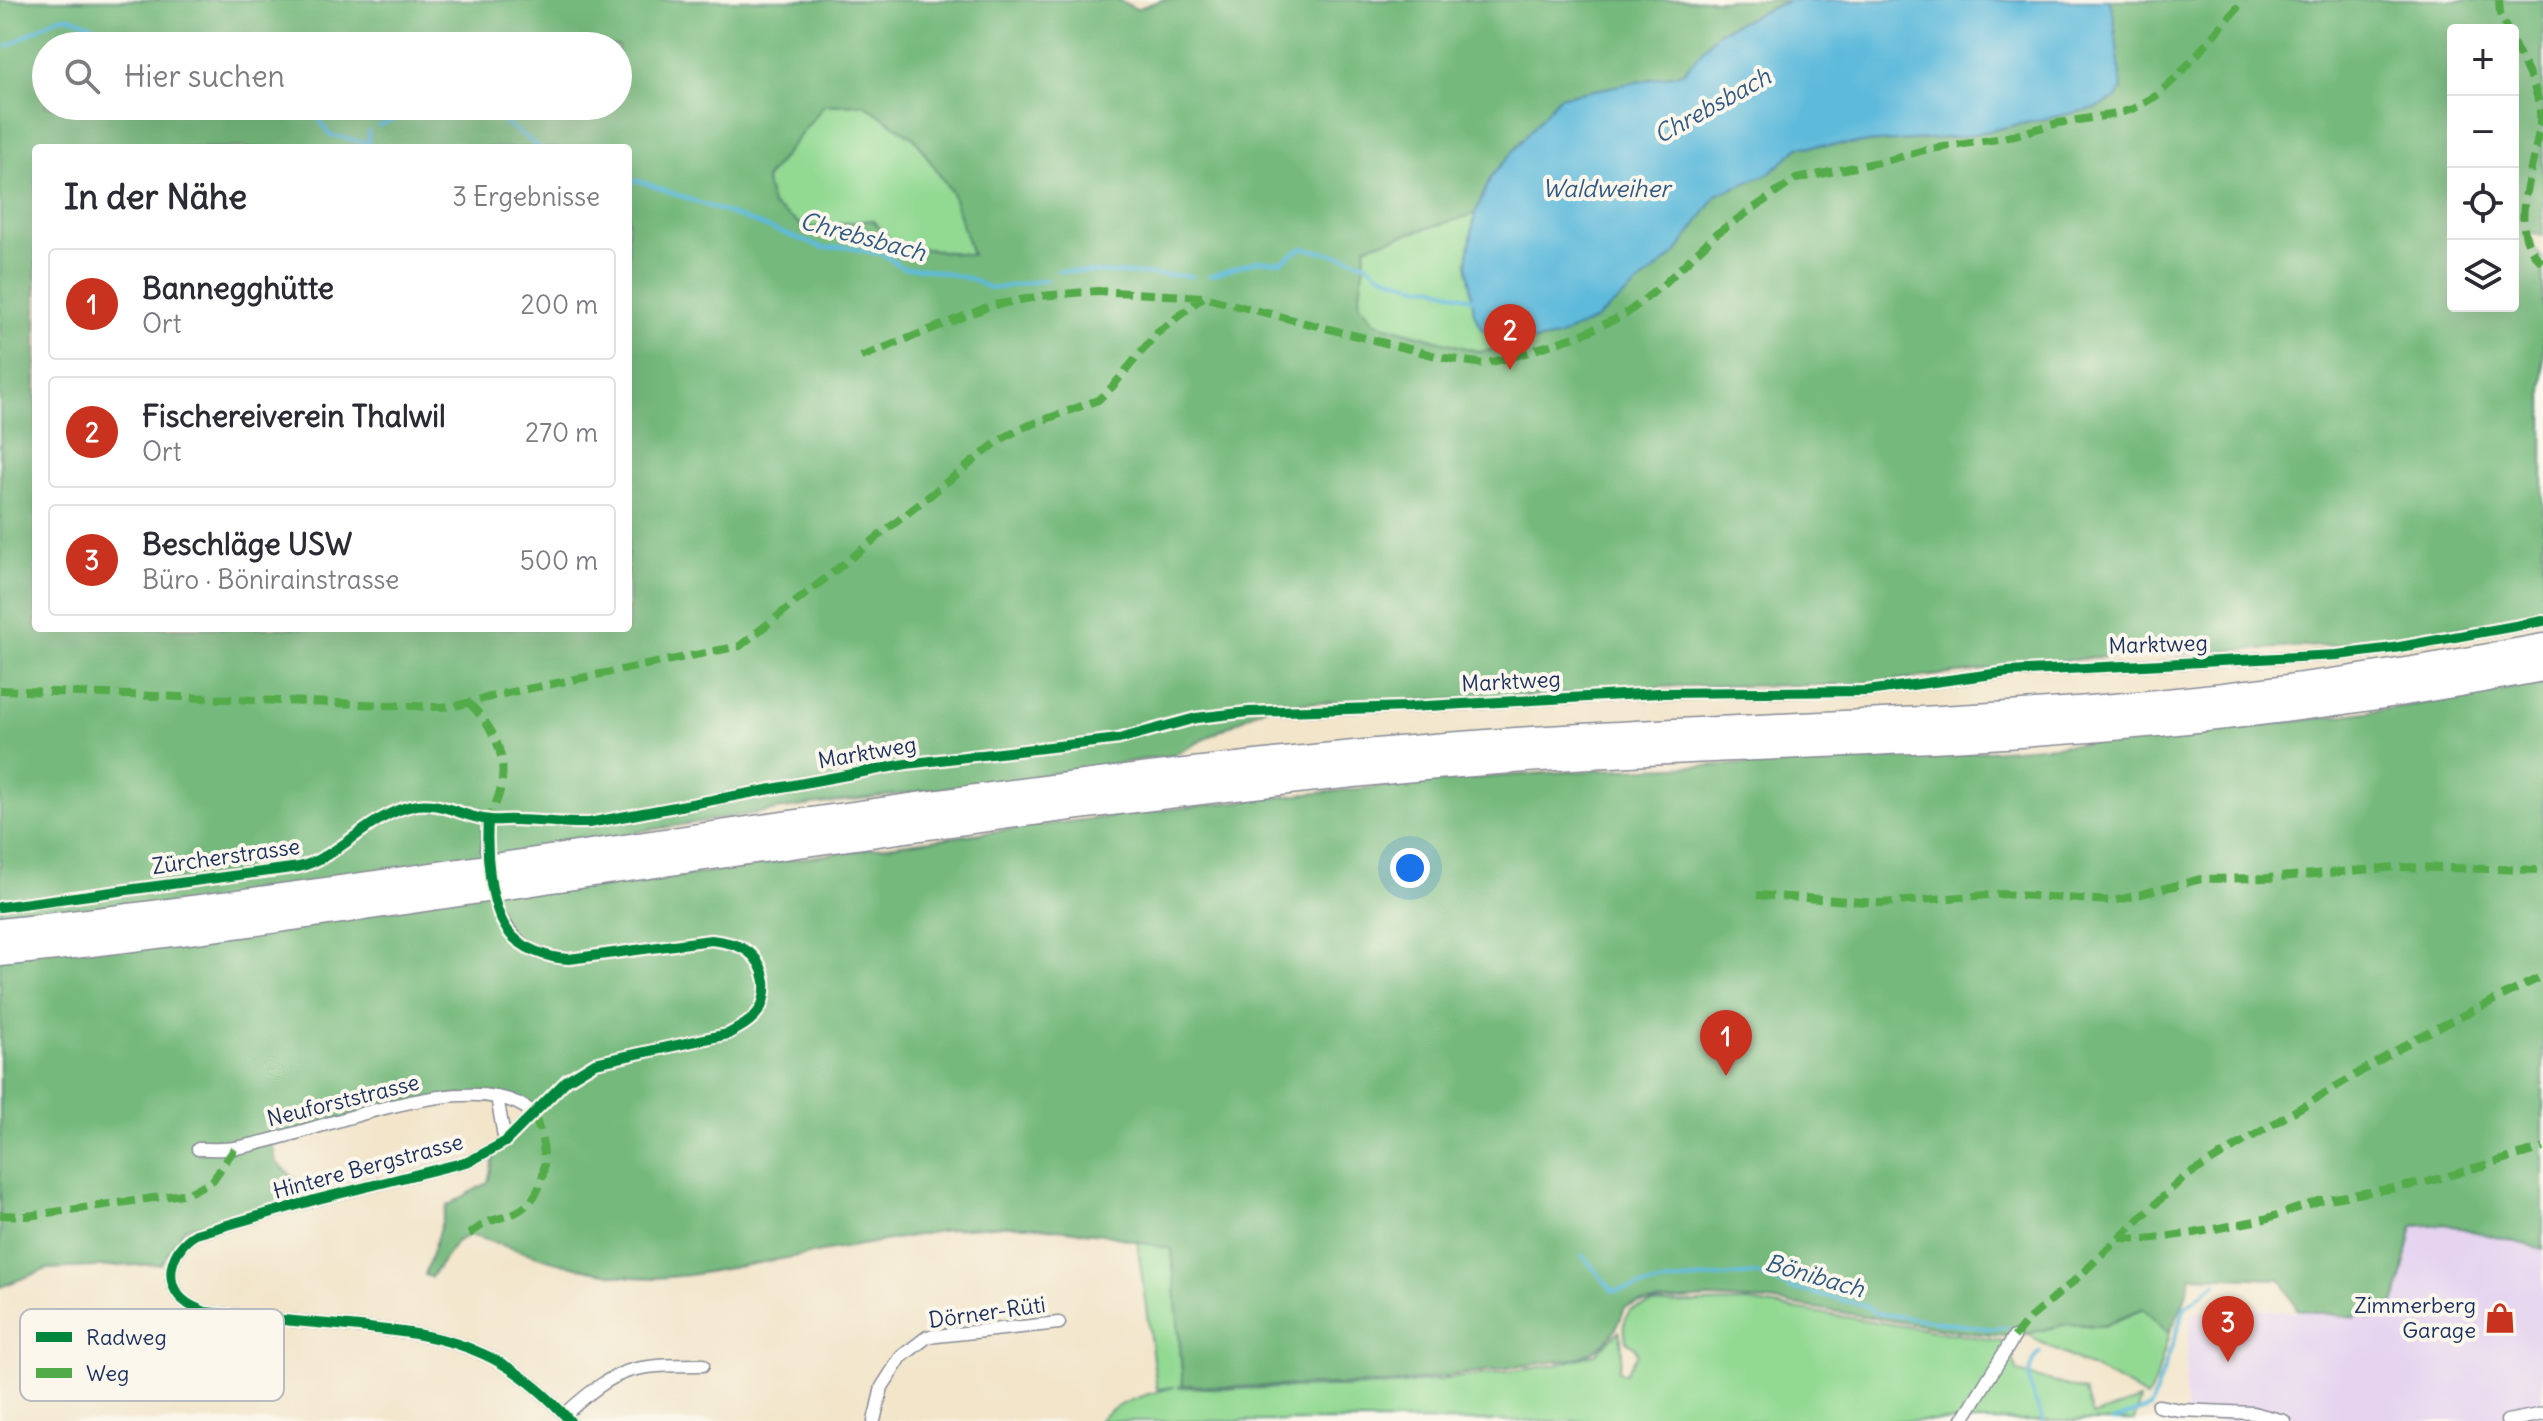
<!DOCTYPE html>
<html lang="de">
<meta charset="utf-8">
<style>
:root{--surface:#fff;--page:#f7f7f7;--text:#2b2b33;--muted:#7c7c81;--line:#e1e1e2;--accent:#c8321e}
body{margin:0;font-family:Delius,sans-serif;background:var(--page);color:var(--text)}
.controls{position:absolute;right:24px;top:24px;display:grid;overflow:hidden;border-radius:8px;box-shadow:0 8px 32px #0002}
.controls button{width:72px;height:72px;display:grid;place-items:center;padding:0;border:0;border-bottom:2px solid var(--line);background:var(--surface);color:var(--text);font:40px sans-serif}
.you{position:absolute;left:1410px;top:868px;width:28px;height:28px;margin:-20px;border:6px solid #fff;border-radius:50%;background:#1a73e8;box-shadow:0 0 0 12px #1a73e833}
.badge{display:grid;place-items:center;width:52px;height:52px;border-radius:50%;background:var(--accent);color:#fff;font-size:26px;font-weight:700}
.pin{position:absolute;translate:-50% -66px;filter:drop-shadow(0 2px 4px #0008)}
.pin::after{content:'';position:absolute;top:42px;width:28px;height:24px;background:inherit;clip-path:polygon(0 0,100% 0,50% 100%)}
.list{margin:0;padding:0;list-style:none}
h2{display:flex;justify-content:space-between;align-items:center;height:104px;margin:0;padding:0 32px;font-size:34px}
h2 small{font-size:26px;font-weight:400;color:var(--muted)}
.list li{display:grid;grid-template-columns:52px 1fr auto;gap:24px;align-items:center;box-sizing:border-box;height:112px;margin:0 16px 16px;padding:0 16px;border:2px solid var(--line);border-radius:8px}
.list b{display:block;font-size:30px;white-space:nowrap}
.list p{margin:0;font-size:26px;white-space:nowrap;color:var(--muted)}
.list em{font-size:26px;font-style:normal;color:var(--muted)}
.icon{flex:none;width:44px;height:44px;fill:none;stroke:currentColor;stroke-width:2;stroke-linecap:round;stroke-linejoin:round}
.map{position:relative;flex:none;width:2543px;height:1421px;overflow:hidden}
.search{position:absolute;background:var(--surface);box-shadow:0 8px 32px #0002;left:32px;top:32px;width:600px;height:88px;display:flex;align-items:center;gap:20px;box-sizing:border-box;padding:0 28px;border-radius:44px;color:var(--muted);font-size:30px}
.panel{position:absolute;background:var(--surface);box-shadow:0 8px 32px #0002;left:32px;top:144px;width:600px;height:488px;border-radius:8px}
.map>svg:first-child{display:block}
</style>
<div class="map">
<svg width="2543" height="1421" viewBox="0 0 2543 1421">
<rect width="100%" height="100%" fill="#fbf7ec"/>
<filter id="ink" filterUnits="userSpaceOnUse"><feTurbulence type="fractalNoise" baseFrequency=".0125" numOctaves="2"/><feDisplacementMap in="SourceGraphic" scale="16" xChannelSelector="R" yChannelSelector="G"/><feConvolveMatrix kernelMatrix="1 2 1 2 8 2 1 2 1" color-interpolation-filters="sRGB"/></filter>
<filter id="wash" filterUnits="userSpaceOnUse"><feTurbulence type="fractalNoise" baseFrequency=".006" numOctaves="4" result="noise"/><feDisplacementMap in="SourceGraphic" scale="32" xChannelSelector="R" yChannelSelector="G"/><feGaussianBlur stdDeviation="1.8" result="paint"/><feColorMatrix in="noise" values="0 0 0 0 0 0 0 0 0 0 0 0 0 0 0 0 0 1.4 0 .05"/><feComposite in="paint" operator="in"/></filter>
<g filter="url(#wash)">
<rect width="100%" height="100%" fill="#f2e5ca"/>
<path fill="#e5d3f0" d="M2445 1224 2543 1249V1421H2167L2186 1416 2185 1383 2191 1313 2252 1307 2296 1313 2297 1309 2356 1317 2357 1315 2368 1316 2397 1296 2413 1226Z"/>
<path fill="#92d992" stroke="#568478" stroke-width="2" d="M864 104 915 139 952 193 972 255 895 245 872 220 806 228 772 205 765 180 824 105Z
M1475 214 1467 262 1496 339 1516 344 1480 352 1375 323 1359 303 1366 246Z
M1137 1240 1172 1249 1183 1385 1178 1387 1233 1389 1387 1386 1514 1371 1556 1365 1595 1354 1619 1331C1623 1343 1623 1359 1618 1370L1625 1374 1638 1354 1634 1346 1626 1341C1624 1328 1623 1321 1630 1310L1651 1304 1748 1302 2000 1341 2004 1344 2005 1358 2011 1354 2018 1372 2085 1391 2092 1416 2140 1400 2134 1421H1098C1118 1401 1147 1394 1174 1387L1157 1389Z
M2144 1309 2169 1333 2156 1380 2147 1398 2120 1382 2036 1340 2028 1333 2067 1324 2103 1326Z"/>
<path fill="#75b97c" stroke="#48746d" stroke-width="2" fill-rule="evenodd" d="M0 0H1119L1136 9 1162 0H1790L1719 31 1683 73 1559 97 1491 177 1475 214 1366 246 1359 302 1375 323 1480 352 1557 337 1675 254 1718 194 1770 173 1799 147 1960 137 2095 108 2117 98 2122 89 2113 11 2109 0H2543V236L2528 233 2536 251 2543 257V612L2381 643 2099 657 1852 685 1677 686 1482 699 1271 704 1174 755 1006 781 796 807 636 832 643 882C925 839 1207 800 1491 777 1622 766 1754 766 1885 758 2106 744 2326 725 2543 682V1249L2445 1224 2413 1226 2397 1296 2388 1316 2368 1319V1316L2357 1315 2356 1318 2297 1309 2281 1279 2191 1276 2183 1305 2169 1333 2143 1309 2103 1326 2067 1324 2014 1337 1971 1333 1769 1301 1710 1298 1640 1303 1625 1307C1616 1335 1602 1351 1574 1359L1389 1384 1225 1387 1183 1385 1172 1249 1102 1234 1028 1226H995L952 1229 690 1275C677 1276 664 1278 652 1278 589 1277 528 1252 469 1235L457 1241 431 1277 425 1275 447 1206 488 1182 496 1148 533 1113 524 1105 455 1095 271 1139 276 1162 318 1199 185 1228 161 1264 47 1269 0 1287ZM2453 30H2513V306H2453ZM46 46H618V106H46ZM864 104 915 139 952 193 972 255 895 245 872 220 806 228 772 205 765 179 824 105ZM36 148H628V628H36Z"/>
<path fill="#5dbadb" stroke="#3c749c" stroke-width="2" d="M1790 0H2109L2113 11 2122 90 2117 98 2095 108 1960 137 1799 147 1770 173 1718 194 1675 254 1595 320 1557 337 1516 344 1496 339 1481 329 1474 313 1467 262 1475 214 1491 177 1559 97 1683 73 1719 31Z"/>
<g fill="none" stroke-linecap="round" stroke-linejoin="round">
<path stroke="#5dbadb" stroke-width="4" d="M8 46 59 17H71L146 46
M309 106 330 135 369 143 368 131
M473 106 484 109 541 148
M378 126 429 106
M628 181H639L824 248 846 247 884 255 903 268 925 269 971 279 991 289 1046 280
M1058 271 1193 276
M1210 276 1257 261 1281 262 1302 248 1347 257 1366 263 1380 274 1421 287 1432 286 1472 299 1475 297
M1582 1255 1613 1291 1683 1280 1756 1274 1790 1288 1864 1305 1875 1313 1992 1329 2006 1327
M2040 1352C2019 1372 2034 1398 2043 1421
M2113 1421 2151 1407 2185 1307 2216 1283"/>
</g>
</g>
<g filter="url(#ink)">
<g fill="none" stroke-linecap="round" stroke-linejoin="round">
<defs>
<path id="street" d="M486 850 488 820
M0 907 299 867C341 856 370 815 412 806 441 799 463 818 491 820 499 821 507 819 515 820 541 820 564 824 589 823L906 764 1119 739 1196 718 1249 712 1409 707 1658 693 1867 691 2008 672 2337 655 2394 648 2543 621
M497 910C513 943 532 956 569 959L711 940C739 943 760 951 765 981 766 991 764 1004 758 1012 751 1022 739 1028 728 1034L595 1063 567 1080 505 1142 470 1161 318 1199 196 1234C171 1248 160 1284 187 1303 192 1307 199 1309 205 1312 250 1317 295 1321 339 1325 388 1330 438 1333 483 1354 517 1369 545 1393 570 1421
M497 1097 505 1142
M198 1149C210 1149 223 1150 235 1148 308 1138 472 1060 533 1113
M2158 1406 2180 1410 2253 1413 2284 1421
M564 1415C619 1366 630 1365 703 1365
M874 1421 882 1387 901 1357 927 1337 1059 1323
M1962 1421 2014 1337
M2507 1421 2543 1414"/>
<path id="highway" d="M0 931C456 881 908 794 1365 752 1626 727 1888 727 2148 703 2281 690 2413 671 2543 646
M0 954C196 934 391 904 587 875 858 836 1130 797 1403 770 1608 750 1815 748 2020 735 2196 724 2370 702 2543 669"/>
</defs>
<use href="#street" stroke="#868a94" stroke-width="15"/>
<use href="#highway" stroke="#868a94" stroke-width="27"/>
<use href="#street" stroke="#fff" stroke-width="12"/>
<use href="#highway" stroke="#fff" stroke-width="24"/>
<path stroke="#52ab49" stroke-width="8" stroke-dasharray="16 8" stroke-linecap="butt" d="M2499 0 2500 14 2507 30
M2513 43C2523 64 2538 87 2540 111 2543 157 2499 228 2543 263
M861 357 990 306 1041 296 1097 291 1203 297 1440 357 1483 364 1509 358 1581 335 1626 314 1665 283 1716 234 1796 179 1889 160 1924 150 2004 138 2058 123 2117 114 2135 108 2156 96 2179 75 2244 0
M0 690 437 707 455 706 502 694 740 646 1000 440 1022 428 1098 400 1113 386 1156 334 1203 297
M469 703C505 739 513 775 488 820
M1757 895 1882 903 2002 894 2114 901 2201 879 2268 878 2397 867 2543 870
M0 1215 27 1216 189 1193 213 1180 235 1148
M469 1234C476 1230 483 1224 490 1221 500 1218 510 1216 520 1210 553 1189 547 1143 533 1113
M2120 1238 2146 1239 2194 1233 2265 1219 2322 1200 2424 1183 2543 1148
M2014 1337 2030 1318 2074 1281 2183 1178 2417 1038 2543 976"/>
<defs>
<path id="cycleway" d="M488 820C486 851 489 905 508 931 521 949 548 958 569 959L711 940C739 943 760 951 765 981 766 991 764 1004 758 1012 751 1022 739 1028 728 1034L595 1063 567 1080 505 1142 470 1161 318 1199 196 1234C171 1248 160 1284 187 1303 192 1307 199 1309 205 1312 250 1317 295 1321 339 1325 388 1330 438 1333 483 1354 517 1369 545 1393 570 1421
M0 907 299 867C341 856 370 815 412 806 441 799 463 818 491 820 499 821 507 819 515 820 541 820 564 824 589 823L906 764 1119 739 1196 718 1249 712 1409 707 1658 693 1867 691 2008 672 2337 655 2394 648 2543 621"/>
</defs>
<use href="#cycleway" stroke="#fbf7ec" stroke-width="15"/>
<use href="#cycleway" stroke="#00873e" stroke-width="10"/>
</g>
</g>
<defs>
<symbol id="shop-bare" viewBox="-9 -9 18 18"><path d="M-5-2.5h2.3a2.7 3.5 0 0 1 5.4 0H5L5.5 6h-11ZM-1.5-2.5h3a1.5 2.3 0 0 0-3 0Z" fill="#c8321e" stroke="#fbf7ec" stroke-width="2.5" paint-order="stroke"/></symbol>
</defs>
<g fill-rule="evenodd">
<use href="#shop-bare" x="2478" y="1296" width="44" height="44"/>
</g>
<g text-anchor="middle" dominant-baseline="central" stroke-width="8" stroke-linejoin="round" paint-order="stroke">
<g font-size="22" fill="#1b2f5e" stroke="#fbf7ec">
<text transform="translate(2158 644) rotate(-2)">Marktweg</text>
<text transform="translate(1511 681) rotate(-3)">Marktweg</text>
<text transform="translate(867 752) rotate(-10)">Marktweg</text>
<text transform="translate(226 856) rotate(-8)">Zürcherstrasse</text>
<text transform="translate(343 1100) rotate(-14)">Neuforststrasse</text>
<text transform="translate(368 1166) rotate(-15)">Hintere Bergstrasse</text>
<text transform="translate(987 1312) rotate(-8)">Dörner-Rüti</text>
</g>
<g font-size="22" fill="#1b2f5e" stroke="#fbf7ec" text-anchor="end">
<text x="2476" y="1305">Zimmerberg<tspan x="2476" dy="25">Garage</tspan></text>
</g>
<g font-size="24" font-style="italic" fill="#2f5984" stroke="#fbf7ec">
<text transform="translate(1712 105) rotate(-29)">Chrebsbach</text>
<text x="1606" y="188">Waldweiher</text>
<text transform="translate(863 236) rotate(15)">Chrebsbach</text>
<text transform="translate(1815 1275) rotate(16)">Bönibach</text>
</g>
</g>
<rect x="20" y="1309" width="264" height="92" rx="12" fill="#fbf7ec" stroke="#b8bbc1" stroke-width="2"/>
<rect x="36" y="1332" width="36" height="10" fill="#00873e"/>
<rect x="36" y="1368" width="36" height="10" fill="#52ab49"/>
<g font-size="22" fill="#1b2f5e">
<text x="86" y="1345">Radweg</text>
<text x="86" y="1381">Weg</text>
</g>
</svg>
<div class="controls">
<button>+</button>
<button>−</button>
<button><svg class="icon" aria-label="locate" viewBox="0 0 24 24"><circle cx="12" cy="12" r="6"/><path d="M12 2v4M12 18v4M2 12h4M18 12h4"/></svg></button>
<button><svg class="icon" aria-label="layers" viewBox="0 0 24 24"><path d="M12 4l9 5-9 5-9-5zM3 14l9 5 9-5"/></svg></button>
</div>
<div class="you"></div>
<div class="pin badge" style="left:1726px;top:1076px">1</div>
<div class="pin badge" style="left:1510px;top:370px">2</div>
<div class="pin badge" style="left:2228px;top:1362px">3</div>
<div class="search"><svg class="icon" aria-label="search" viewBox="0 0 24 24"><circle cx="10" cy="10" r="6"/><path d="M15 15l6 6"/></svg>Hier suchen</div>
<section class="panel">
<h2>In der Nähe<small>3 Ergebnisse</small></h2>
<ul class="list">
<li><span class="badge">1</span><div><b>Bannegghütte</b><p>Ort</p></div><em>200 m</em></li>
<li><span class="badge">2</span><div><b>Fischereiverein Thalwil</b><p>Ort</p></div><em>270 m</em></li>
<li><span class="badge">3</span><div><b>Beschläge USW</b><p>Büro · Bönirainstrasse</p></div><em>500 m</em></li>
</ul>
</section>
</div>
